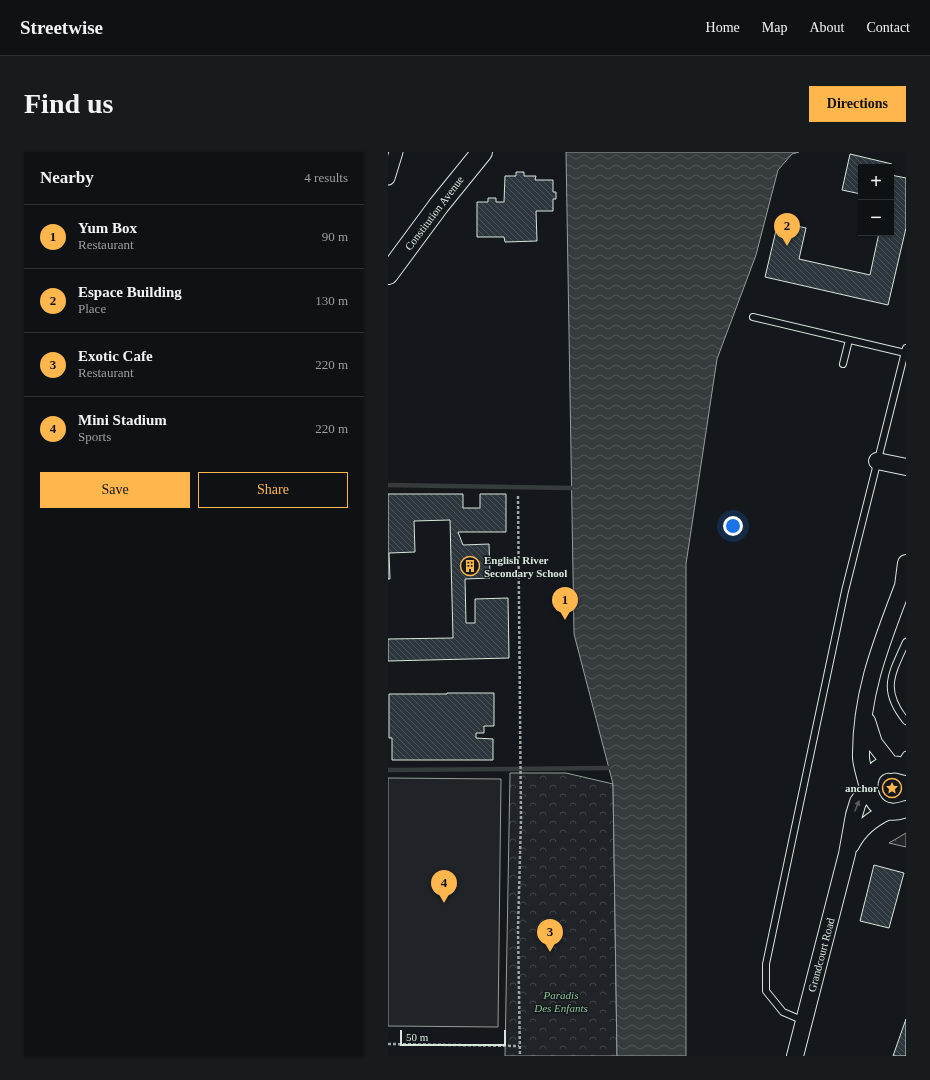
<!DOCTYPE html>
<meta charset="utf-8">
<style>
:root{--surface:#0f1215;--page:#181b1e;--text:#f1f3f6;--muted:#9b9ea0;--line:#2f3234;--accent:#ffb74d}
body{margin:0;font-family:"Times New Roman",serif;background:var(--page);color:var(--text)}
.controls{position:absolute;right:12px;top:12px;display:grid;overflow:hidden;border-radius:0px;box-shadow:0 1px 3px #0004}
.controls button{width:36px;height:36px;display:grid;place-items:center;padding:0;border:0;border-bottom:1px solid var(--line);background:var(--surface);color:var(--text);font:20px sans-serif}
.scale{position:absolute;left:12px;bottom:10px;width:106px;box-sizing:border-box;padding-left:4px;border:2px solid #d8e6dc;border-top:0;font-size:11px;line-height:14px;white-space:nowrap;color:#d8e6dc;-webkit-text-stroke:3px #14181c;paint-order:stroke}
.you{position:absolute;left:345px;top:374px;width:14px;height:14px;margin:-10px;border:3px solid #fff;border-radius:50%;background:#1a73e8;box-shadow:0 0 0 6px #1a73e833}
.badge{display:grid;place-items:center;width:26px;height:26px;border-radius:50%;background:var(--accent);color:#111;font-size:13px;font-weight:700}
.pin{position:absolute;translate:-50% -33px;filter:drop-shadow(0 1px 2px #0008)}
.pin::after{content:'';position:absolute;top:21px;width:14px;height:12px;background:inherit;clip-path:polygon(0 0,100% 0,50% 100%)}
.list{margin:0;padding:0;list-style:none}
h2{display:flex;justify-content:space-between;align-items:center;height:52px;margin:0;padding:0 16px;font-size:17px}
h2 small{font-size:13px;font-weight:400;color:var(--muted)}
.list li{display:grid;grid-template-columns:26px 1fr auto;gap:12px;align-items:center;box-sizing:border-box;height:64px;padding:0 16px;border-top:1px solid var(--line)}
.list b{display:block;font-size:15px;white-space:nowrap}
.list p{margin:0;font-size:13px;white-space:nowrap;color:var(--muted)}
.list em{font-size:13px;font-style:normal;color:var(--muted)}
.actions{display:flex;gap:8px;padding:12px 16px}
.actions a{flex:1;padding:9px 0;border:1px solid var(--accent);border-radius:0px;text-align:center;font-size:14px;color:var(--accent)}
.actions .main{background:var(--accent);color:#111}
.map{position:relative;flex:none;width:518px;height:904px;overflow:hidden;border-radius:0px}
header{display:flex;align-items:center;gap:24px;box-sizing:border-box;height:56px;padding:0 20px;background:var(--surface);border-bottom:1px solid var(--line)}
header strong{font-size:19px}
nav{display:flex;gap:22px;margin-inline-start:auto;font-size:14px}
.intro{display:flex;align-items:center;justify-content:space-between;box-sizing:border-box;height:96px;padding:0 24px}
h1{margin:0;font-size:28px}
.button{padding:10px 18px;border-radius:0px;background:var(--accent);color:#111;font-size:14px;font-weight:700}
main{display:flex;gap:24px;padding:0 24px}
aside{flex:1;background:var(--surface);border-radius:0px;box-shadow:0 1px 3px #0004}
.map>svg:first-child{display:block}
</style>
<header>
<strong>Streetwise</strong>
<nav><a>Home</a><a>Map</a><a>About</a><a>Contact</a></nav>
</header>
<div class="intro"><h1>Find us</h1><a class="button">Directions</a></div>
<main>
<aside>
<h2>Nearby<small>4 results</small></h2>
<ul class="list">
<li><span class="badge">1</span><div><b>Yum Box</b><p>Restaurant</p></div><em>90 m</em></li>
<li><span class="badge">2</span><div><b>Espace Building</b><p>Place</p></div><em>130 m</em></li>
<li><span class="badge">3</span><div><b>Exotic Cafe</b><p>Restaurant</p></div><em>220 m</em></li>
<li><span class="badge">4</span><div><b>Mini Stadium</b><p>Sports</p></div><em>220 m</em></li>
</ul>
<div class="actions"><a class="main">Save</a><a>Share</a></div>
</aside>
<div class="map">
<svg width="518" height="904" viewBox="0 0 518 904">
<defs>
<pattern id="park-crowns" width="20" height="18" patternUnits="userSpaceOnUse"><rect width="20" height="18" fill="#202428"/><path d="M2 6a3 3 0 1 1 6 0M12 15a3 3 0 1 1 6 0" fill="none" stroke="#404447"/></pattern>
<pattern id="water-waves" width="16" height="10" patternUnits="userSpaceOnUse"><rect width="16" height="10" fill="#363b3e"/><path d="M0 5q4-4 8 0t8 0" fill="none" stroke="#525759"/></pattern>
<pattern id="building-back-hatch" width="6" height="6" patternUnits="userSpaceOnUse"><rect width="6" height="6" fill="#2c363c"/><path d="M-1 5l2 2M0 0l6 6M5-1l2 2" fill="none" stroke="#4a5358"/></pattern>
</defs>
<rect width="100%" height="100%" fill="#14181c"/>
<path fill="#202428" stroke="#939e99" d="M0 626 113 627 110 875 0 874Z"/>
<path fill="url(#park-crowns)" stroke="#939e99" d="M122 621H178L225 632 229 904H117Z
M518 681V695L501 691Z"/>
<path fill="url(#water-waves)" stroke="#939e99" d="M178 0H411L404 2 390 18 368 103 329 207 298 412V904H229L225 632 186 482Z"/>
<g fill="none" stroke-linecap="round" stroke-linejoin="round">
<path stroke="#363b3e" stroke-width="4.5" d="M0 333 183 336
M0 618 220 616"/>
</g>
<path fill="url(#building-back-hatch)" stroke="#d8e6dc" d="M462 2 504 12 503 19V15H473V42L454 38Z
M128 20H136V24H148L147 28H165V40H168V47H165V59H148L149 89 117 90 116 85H89V50H100V46H108V50H116L117 24H128Z
M503 23 518 26V76L500 153 377 125 390 70 418 76 411 107 482 123 491 81H503Z
M0 342H75V356H92V342H118V380H70L75 393 101 392 102 426 77 427 78 471H87V447L120 446 121 506 0 509V487L65 486 62 368 26 369 27 400 1 401 2 427H0Z
M59 541H106V574H96V581H88V586L105 587V608H4V586H1V542H59Z
M486 713 516 721 501 776 472 769Z
M518 867V904H505Z"/>
<g fill="none" stroke-linecap="round" stroke-linejoin="round">
<defs>
<path id="service" d="M365 165 517 201
M455 212 461 188
M518 490C503 523 493 538 518 569
M512 612 518 603
M416 869 395 860 378 839V812L457 439 518 196"/>
<path id="minor" d="M0 26 8 0"/>
<path id="tertiary" d="M489 309 518 315
M515 434 518 411
M479 569 486 591 503 613
M518 615C465 597 474 675 518 657
M463 693C471 677 485 666 501 659
M407 904 459 702 466 663 470 650 480 636C478 627 474 616 473 606 472 540 495 487 518 426"/>
<path id="primary" d="M0 122 51 53 94 0"/>
</defs>
<use href="#service" stroke="#d8e6dc" stroke-width="8"/>
<use href="#minor" stroke="#d8e6dc" stroke-width="15"/>
<use href="#tertiary" stroke="#d8e6dc" stroke-width="18"/>
<use href="#primary" stroke="#d8e6dc" stroke-width="22"/>
<path stroke="#9da8a2" stroke-width="2.5" stroke-dasharray="3 2" stroke-linecap="butt" d="M130 344 133 667 130 777 132 904
M0 892 131 894"/>
<use href="#service" stroke="#14181c" stroke-width="6"/>
<use href="#minor" stroke="#14181c" stroke-width="13"/>
<use href="#tertiary" stroke="#14181c" stroke-width="16"/>
<use href="#primary" stroke="#14181c" stroke-width="20"/>
</g>
<defs><path id="oneway-solid" d="M-6-.8H1V-3.2L6.5 0L1 3.2V.8H-6Z"/></defs>
<use fill="#59605f" href="#oneway-solid" transform="translate(469 654) rotate(-68)"/>
<defs>
<symbol id="building-ring" viewBox="-11 -11 22 22"><circle r="9.5" fill="#14181c" stroke="#ffb74d" stroke-width="1.5"/><path d="M-4-6H4V6H1V3H-1V6H-4ZM-2.5-4.3h1.7v1.8h-1.7ZM.8-4.3h1.7v1.8H.8ZM-2.5-1h1.7V.8h-1.7ZM.8-1h1.7V.8H.8Z" fill="#ffb74d"/></symbol>
<symbol id="sight-ring" viewBox="-11 -11 22 22"><circle r="9.5" fill="#14181c" stroke="#ffb74d" stroke-width="1.5"/><path d="M0-6L1.8-2.2L6-1.7L2.9 1.2L3.7 5.4L0 3.3L-3.7 5.4L-2.9 1.2L-6-1.7L-1.8-2.2Z" fill="#ffb74d"/></symbol>
</defs>
<g fill-rule="evenodd">
<use href="#building-ring" x="71" y="403" width="22" height="22"/>
<use href="#sight-ring" x="493" y="625" width="22" height="22"/>
</g>
<g text-anchor="middle" dominant-baseline="central" stroke-width="3" stroke-linejoin="round" paint-order="stroke">
<g font-size="11" fill="#d8e6dc" stroke="#14181c">
<text transform="translate(46 61) rotate(-53)">Constitution Avenue</text>
<text transform="translate(433 803) rotate(-75)">Grandcourt Road</text>
</g>
<g font-size="11" font-weight="bold" fill="#d8e6dc" stroke="#14181c" text-anchor="start">
<text x="96" y="408">English River<tspan x="96" dy="13">Secondary School</tspan></text>
<text x="490" y="636" text-anchor="end">anchor</text>
</g>
<g font-size="11" font-style="italic" fill="#8ac095" stroke="#14181c">
<text x="173" y="843">Paradis<tspan x="173" dy="13">Des Enfants</tspan></text>
</g>
</g>
</svg>
<div class="controls">
<button>+</button>
<button>−</button>
</div>
<div class="scale">50 m</div>
<div class="you"></div>
<div class="pin badge" style="left:177px;top:468px">1</div>
<div class="pin badge" style="left:399px;top:94px">2</div>
<div class="pin badge" style="left:162px;top:800px">3</div>
<div class="pin badge" style="left:56px;top:751px">4</div>
</div>
</main>
